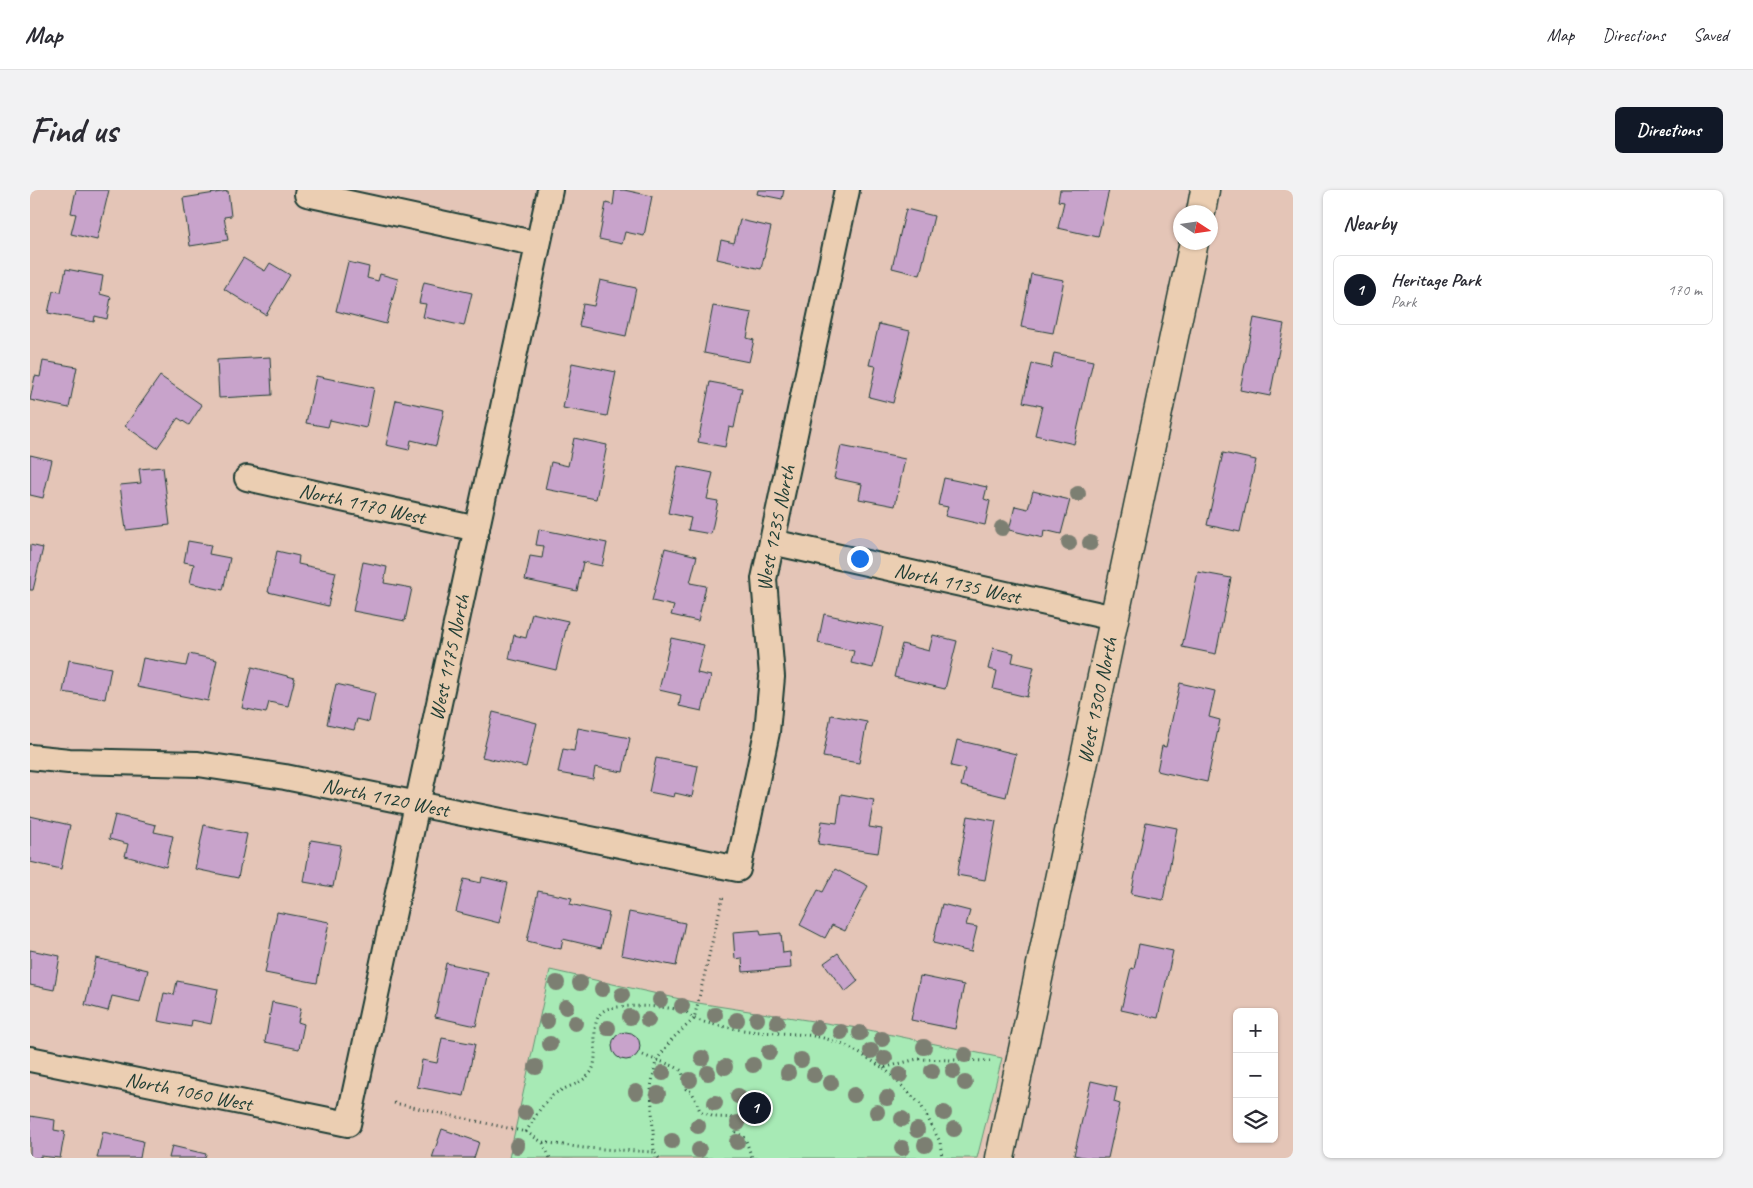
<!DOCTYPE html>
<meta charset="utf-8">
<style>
:root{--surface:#fff;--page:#f2f2f3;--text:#2b2b33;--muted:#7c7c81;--line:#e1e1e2;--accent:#111827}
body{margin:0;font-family:Caveat,sans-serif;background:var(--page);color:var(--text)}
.controls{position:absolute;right:15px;bottom:15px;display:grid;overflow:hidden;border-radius:8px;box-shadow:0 1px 4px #0004}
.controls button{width:45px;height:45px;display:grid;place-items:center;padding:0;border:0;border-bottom:1px solid var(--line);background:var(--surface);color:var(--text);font:25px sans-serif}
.compass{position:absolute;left:1143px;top:15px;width:45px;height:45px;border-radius:50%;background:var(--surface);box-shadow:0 1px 4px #0004;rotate:102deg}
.you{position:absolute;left:829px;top:368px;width:18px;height:18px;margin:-12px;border:4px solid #fff;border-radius:50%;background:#1a73e8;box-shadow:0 0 0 8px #1a73e833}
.badge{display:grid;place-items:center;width:32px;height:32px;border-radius:50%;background:var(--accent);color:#fff;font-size:16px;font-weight:700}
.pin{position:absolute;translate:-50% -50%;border:2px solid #fff;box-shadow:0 1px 5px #0006}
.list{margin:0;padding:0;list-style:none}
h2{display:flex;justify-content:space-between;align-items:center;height:65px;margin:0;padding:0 20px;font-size:21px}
h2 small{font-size:16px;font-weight:400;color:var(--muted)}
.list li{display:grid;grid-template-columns:32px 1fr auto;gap:15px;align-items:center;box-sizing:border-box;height:70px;margin:0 10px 10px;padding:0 10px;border:1px solid var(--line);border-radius:8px}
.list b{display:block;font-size:19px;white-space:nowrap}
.list p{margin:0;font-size:16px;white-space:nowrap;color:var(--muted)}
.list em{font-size:16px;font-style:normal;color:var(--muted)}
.icon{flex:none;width:28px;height:28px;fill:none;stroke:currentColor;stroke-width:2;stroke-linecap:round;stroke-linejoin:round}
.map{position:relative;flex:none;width:1263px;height:968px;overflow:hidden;border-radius:8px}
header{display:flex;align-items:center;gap:30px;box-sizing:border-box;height:70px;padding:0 25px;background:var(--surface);border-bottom:1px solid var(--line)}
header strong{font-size:24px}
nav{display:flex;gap:28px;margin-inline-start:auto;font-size:18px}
.intro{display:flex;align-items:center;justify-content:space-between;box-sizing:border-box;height:120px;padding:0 30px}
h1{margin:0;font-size:35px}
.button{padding:12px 22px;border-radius:8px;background:var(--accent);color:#fff;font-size:18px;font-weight:700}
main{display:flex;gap:30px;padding:0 30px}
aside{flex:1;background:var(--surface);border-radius:8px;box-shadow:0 1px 4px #0004}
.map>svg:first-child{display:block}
</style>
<header>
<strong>Map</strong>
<nav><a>Map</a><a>Directions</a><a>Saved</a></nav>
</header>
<div class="intro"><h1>Find us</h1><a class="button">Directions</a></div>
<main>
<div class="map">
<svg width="1263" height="968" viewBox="0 0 1263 968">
<rect width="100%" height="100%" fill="#e4c5b7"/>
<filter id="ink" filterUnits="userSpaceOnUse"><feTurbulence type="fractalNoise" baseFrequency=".02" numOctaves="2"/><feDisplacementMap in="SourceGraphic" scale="10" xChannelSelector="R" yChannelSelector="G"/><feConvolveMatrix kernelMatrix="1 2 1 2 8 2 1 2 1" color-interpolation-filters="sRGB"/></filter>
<g filter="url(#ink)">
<path fill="#a7eab5" stroke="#639474" d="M520 780 668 813 834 839 972 868 947 968H479Z"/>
<path fill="#c8a3cb" stroke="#1f3d34" d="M46 0H79L67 50 41 44 46 24 41 23Z
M585 0H594L622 6 614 46 595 42 592 54 569 49 576 13 583 15Z
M728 0H754L752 9 727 4Z
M1030 0H1079L1068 47 1028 38 1034 12 1028 11Z
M198 1 201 26 194 27 198 50 160 56 153 8Z
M876 19 904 26 890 85 862 78Z
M710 30 741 37 731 79 687 69 691 50 704 53Z
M213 68 235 81 240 73 260 85 236 125 194 99Z
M318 72 339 77 337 88 348 91 350 84 368 89 356 134 306 121Z
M36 79 73 86 70 104 81 107 77 129 65 126 64 132 18 123 23 101 31 102Z
M1001 84 1034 90 1023 143 991 137Z
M570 90 606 98 596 146 549 136 553 114 564 116Z
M394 92 442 103 434 136 393 127 396 114 389 113Z
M683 116 722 123 717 148 724 150 719 172 674 163Z
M1224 128 1254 134 1240 206 1210 200Z
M849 134 880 141 863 213 839 207 846 176 839 175Z
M1024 163 1063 171 1044 254 1005 245 1012 216 993 212 1002 174 1021 178Z
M240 167 242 205 189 208 187 170Z
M13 171 47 177 39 218 0 210 5 186 10 187Z
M542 173 586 182 577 226 533 218Z
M130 186 172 215 159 235 148 228 127 258 95 236Z
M286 186 344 198 336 238 300 230 298 237 276 233Z
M680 192 712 198 704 238 699 237 695 257 668 252Z
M366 210 414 220 406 256 381 250 379 260 356 255Z
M544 248 577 255 566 309 515 299 521 272 538 276Z
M811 256 875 269 865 316 829 309 832 294 804 288Z
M1193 263 1226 270 1210 342 1177 335Z
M0 265 22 270 13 308 0 305Z
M648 276 683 283 677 309 688 311 681 344 658 340 661 328 638 323Z
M133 277 140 335 96 340 90 295 111 293 109 279Z
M914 288 957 297 954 309 960 311 955 335 915 326 918 317 908 315Z
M1003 301 1040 310 1031 344 1014 340 1013 348 979 340 985 316 998 319Z
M509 339 577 353 572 376 553 372 547 401 495 390 500 366 512 368 514 356 506 355Z
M158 351 181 355 179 364 200 368 193 400 160 393 164 374 154 372Z
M0 355 13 358 3 400H0Z
M635 358 667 366 660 393 676 396 668 431 641 425 644 416 622 411Z
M247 361 269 366 268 374 306 382 298 416 238 402Z
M333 372 357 377 354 393 382 398 375 431 323 421Z
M1168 382 1201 388 1186 464 1152 457Z
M502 423 538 431 526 480 479 469 484 445 496 448Z
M794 424 853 437 843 478 821 473 824 461 788 453Z
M903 445 927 451 915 499 864 487 872 454 899 461Z
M641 448 674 455 667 483 681 486 672 521 649 516 651 505 629 500Z
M963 458 984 463 982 472 1004 477 997 507 963 499 967 481 958 479Z
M159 464 187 470 178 511 107 497 113 468 156 476Z
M39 470 81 478 75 509 33 502Z
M222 477 265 488 258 516 239 512 236 523 212 518Z
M1150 493 1185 501 1179 527 1190 530 1177 592 1127 581 1132 556 1136 557Z
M306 494 345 503 339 532 327 529 324 540 297 534Z
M463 522 507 533 496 577 452 567Z
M801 525 837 532 829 573 793 567Z
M548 538 600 548 593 582 565 577 563 589 528 583 533 559 544 561Z
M927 550 986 564 976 607 931 596 935 579 921 576Z
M626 568 668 576 662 607 645 603 644 607 619 602Z
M811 604 844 610 839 637 852 639 848 663 788 654 792 631 807 633Z
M85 625 126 635 124 642 143 646 136 677 95 666 98 654 79 649Z
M0 626 40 635 31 679 0 672Z
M938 626 966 631 955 690 927 685Z
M1116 632 1147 638 1133 710 1101 704Z
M174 635 217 644 208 688 165 679Z
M281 650 311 655 303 697 274 692Z
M805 679 838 696 815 741 802 735 795 748 770 735 788 700 793 702Z
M452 687 478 693 469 733 426 722 434 689 451 693Z
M508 701 542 708 540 714 579 723 571 758 533 749 531 759 497 751Z
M912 714 940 721 936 735 947 737 941 762 903 753Z
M247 722 299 732 287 793 235 783Z
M599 722 655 733 646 776 591 765Z
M730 740 731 745 751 743 753 763 760 762 761 778 713 782 712 768 705 769 703 742Z
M1109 754 1143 761 1128 828 1091 820 1101 778 1104 779Z
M0 760 30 766 24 800 0 795Z
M808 763 828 791 815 802 794 773Z
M66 768 118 780 110 812 82 806 78 821 55 815Z
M416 773 458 782 446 836 405 827Z
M890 786 934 795 925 839 881 830Z
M147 791 188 799 181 834 162 830 161 837 128 831 134 803 144 805Z
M242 812 271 818 268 832 274 834 269 859 235 852Z
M582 856a14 14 0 1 1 28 0a14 14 0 1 1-28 0Z
M412 848 445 854 434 906 387 897 392 870 407 873Z
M1061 891 1087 897 1084 912 1090 914 1078 968H1058L1044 965Z
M0 926 25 930 24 940 35 942 30 968 10 966V968H0Z
M412 939 449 952 444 968H402Z
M73 942 113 951 110 968H67Z
M142 956 176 964 175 968H139Z"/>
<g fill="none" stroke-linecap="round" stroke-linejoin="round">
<defs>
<g id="minor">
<path d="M277 4 508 54"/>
<path id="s1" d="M217 288 447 339"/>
<path id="s2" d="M742 352 1084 428"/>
<path id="s3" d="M0 567 39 571 168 574 255 587 708 679 737 542 742 487 734 389 817 0"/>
<path id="s4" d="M0 869 318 934 520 0"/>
</g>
<g id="tertiary">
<path d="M1171 22 1175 0"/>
<path id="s5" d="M970 968 1164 52"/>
</g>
</defs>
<use href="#minor" stroke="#1f3d34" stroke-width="28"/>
<use href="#tertiary" stroke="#1f3d34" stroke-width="31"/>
<path stroke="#1f3d34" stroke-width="3" stroke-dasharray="1 4" stroke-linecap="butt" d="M613 865C626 871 641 873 652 881L656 899 662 902 670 921 684 927 707 928 705 939 706 942 715 948 722 968
M854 878 891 915 910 952 912 968
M364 913 496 942 512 952 554 958 624 962
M496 942C504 929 511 915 523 905 535 896 552 895 561 882 572 865 555 828 577 819 590 814 645 816 656 822 659 824 662 828 665 829 677 834 700 838 713 840 738 844 764 842 789 847 813 852 833 865 853 878L887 869 960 871
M513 953 520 968
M629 968 624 962 621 897 626 871 642 849 664 829 693 706"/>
<use href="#minor" stroke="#ebceb2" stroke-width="24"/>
<use href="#tertiary" stroke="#ebceb2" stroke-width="28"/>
</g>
<g fill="#7c7f72">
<circle cx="1048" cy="304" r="8"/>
<circle cx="972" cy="338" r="8"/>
<circle cx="1039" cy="353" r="8"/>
<circle cx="1060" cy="353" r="8"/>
<circle cx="527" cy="793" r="8"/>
<circle cx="550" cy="793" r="8"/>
<circle cx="572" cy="799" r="8"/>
<circle cx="592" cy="805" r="8"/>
<circle cx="630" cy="810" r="8"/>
<circle cx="652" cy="816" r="8"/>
<circle cx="536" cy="817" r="8"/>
<circle cx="685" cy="825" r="8"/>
<circle cx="600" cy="827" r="8"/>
<circle cx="727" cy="829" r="8"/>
<circle cx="618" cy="830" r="8"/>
<circle cx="707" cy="830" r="8"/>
<circle cx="517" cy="831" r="8"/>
<circle cx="747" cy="832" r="8"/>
<circle cx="545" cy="833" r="8"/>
<circle cx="578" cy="838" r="8"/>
<circle cx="787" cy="838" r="8"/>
<circle cx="811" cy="842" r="8"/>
<circle cx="830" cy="843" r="8"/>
<circle cx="852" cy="849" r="8"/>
<circle cx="520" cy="854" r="8"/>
<circle cx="894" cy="857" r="8"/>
<circle cx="841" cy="861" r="8"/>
<circle cx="739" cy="862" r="8"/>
<circle cx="935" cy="865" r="8"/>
<circle cx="672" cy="868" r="8"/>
<circle cx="855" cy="868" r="8"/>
<circle cx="771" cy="870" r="8"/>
<circle cx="723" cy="875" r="8"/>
<circle cx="506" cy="877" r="8"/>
<circle cx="695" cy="877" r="8"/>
<circle cx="902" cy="881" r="8"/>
<circle cx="923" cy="881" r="8"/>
<circle cx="633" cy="883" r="8"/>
<circle cx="678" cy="883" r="8"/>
<circle cx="758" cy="883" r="8"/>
<circle cx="784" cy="885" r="8"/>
<circle cx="870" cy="885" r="8"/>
<circle cx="660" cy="890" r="8"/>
<circle cx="801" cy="893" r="8"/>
<circle cx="935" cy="893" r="8"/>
<circle cx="606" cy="902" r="8"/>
<circle cx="628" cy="904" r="8"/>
<circle cx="824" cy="905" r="8"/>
<circle cx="708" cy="906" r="8"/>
<circle cx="857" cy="908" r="8"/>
<circle cx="685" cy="913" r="8"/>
<circle cx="847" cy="922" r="8"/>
<circle cx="495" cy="923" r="8"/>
<circle cx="914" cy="923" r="8"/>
<circle cx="872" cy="929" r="8"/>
<circle cx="708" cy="933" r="8"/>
<circle cx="668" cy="936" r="8"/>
<circle cx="924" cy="939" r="8"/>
<circle cx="887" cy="940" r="8"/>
<circle cx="642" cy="951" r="8"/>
<circle cx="707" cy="952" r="8"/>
<circle cx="895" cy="955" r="8"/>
<circle cx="487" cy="956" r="8"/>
<circle cx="872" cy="958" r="8"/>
<circle cx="669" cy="960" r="8"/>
</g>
</g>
<g text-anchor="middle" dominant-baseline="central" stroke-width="5" stroke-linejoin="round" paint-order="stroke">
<g font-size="21" fill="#1f3d34" stroke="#ebceb2">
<text stroke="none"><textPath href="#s1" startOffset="118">North 1170 West</textPath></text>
<text stroke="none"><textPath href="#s3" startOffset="1064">West 1235 North</textPath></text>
<text stroke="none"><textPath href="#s2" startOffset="190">North 1135 West</textPath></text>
<text stroke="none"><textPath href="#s4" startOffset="802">West 1175 North</textPath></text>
<text stroke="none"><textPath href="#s5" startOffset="468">West 1300 North</textPath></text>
<text stroke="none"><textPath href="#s3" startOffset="359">North 1120 West</textPath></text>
<text stroke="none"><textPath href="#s4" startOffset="162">North 1060 West</textPath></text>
</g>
</g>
</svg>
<div class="controls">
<button>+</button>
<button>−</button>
<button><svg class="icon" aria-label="layers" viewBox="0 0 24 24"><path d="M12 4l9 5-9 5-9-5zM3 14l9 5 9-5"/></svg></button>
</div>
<svg class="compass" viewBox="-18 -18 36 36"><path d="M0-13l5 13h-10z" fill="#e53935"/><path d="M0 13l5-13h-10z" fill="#7c7c81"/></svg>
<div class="you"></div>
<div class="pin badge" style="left:725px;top:918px">1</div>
</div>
<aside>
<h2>Nearby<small></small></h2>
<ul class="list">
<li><span class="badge">1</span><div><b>Heritage Park</b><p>Park</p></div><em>170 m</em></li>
</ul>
</aside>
</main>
